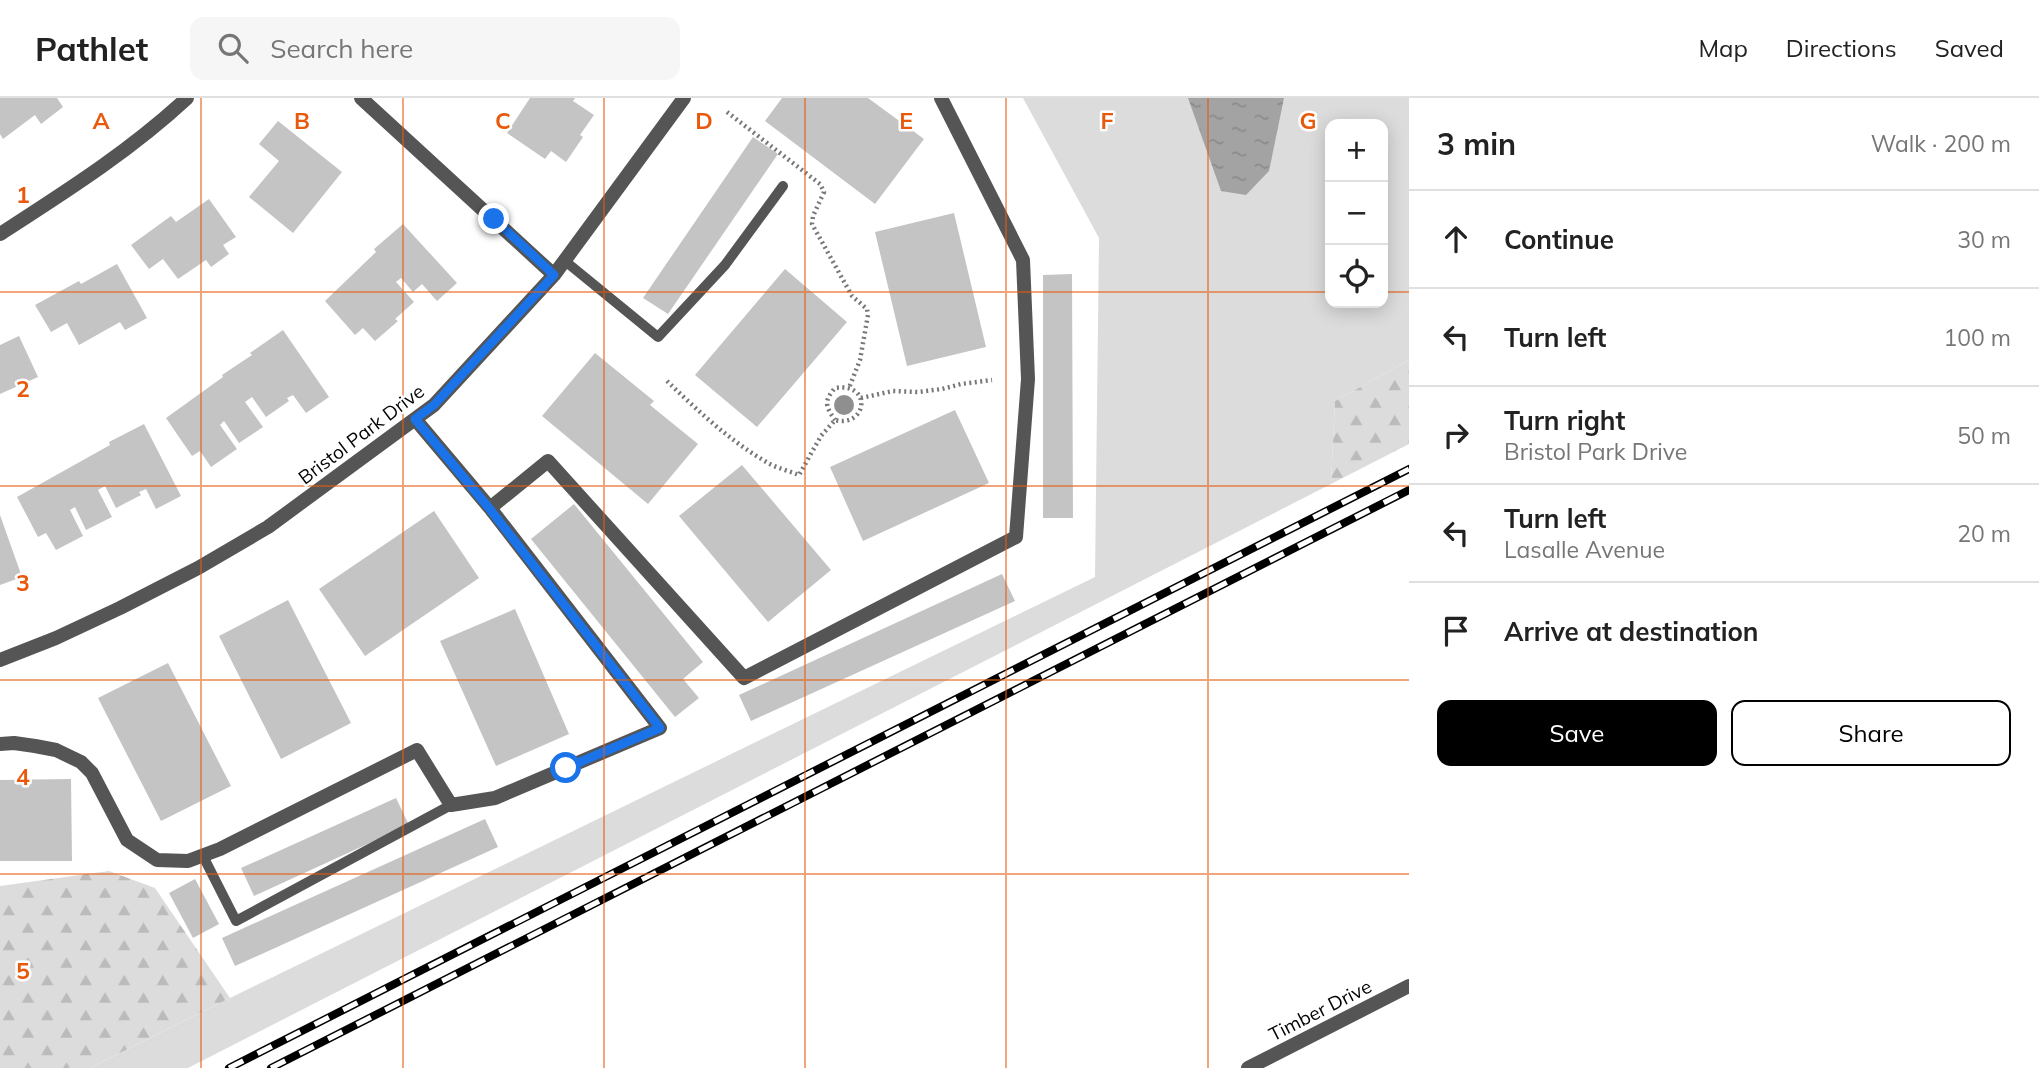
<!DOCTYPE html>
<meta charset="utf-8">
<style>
:root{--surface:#fff;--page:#f6f6f6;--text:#222;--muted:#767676;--line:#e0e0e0;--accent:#000}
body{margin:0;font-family:Mulish,sans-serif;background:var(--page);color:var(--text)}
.controls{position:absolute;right:21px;top:21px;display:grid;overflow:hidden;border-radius:14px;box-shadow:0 4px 18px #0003}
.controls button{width:63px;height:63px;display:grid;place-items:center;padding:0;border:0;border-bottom:2px solid var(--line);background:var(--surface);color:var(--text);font:35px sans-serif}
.stop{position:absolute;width:21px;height:21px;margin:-16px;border:5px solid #1a73e8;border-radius:50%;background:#fff}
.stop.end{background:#1a73e8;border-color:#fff;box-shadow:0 2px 7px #0008}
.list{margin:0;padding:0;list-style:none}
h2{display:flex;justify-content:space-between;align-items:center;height:91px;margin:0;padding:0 28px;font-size:30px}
h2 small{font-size:23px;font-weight:400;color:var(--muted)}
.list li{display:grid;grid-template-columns:46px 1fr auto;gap:21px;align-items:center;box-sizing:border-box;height:98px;padding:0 28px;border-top:2px solid var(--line)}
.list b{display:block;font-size:26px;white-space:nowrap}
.list p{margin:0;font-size:23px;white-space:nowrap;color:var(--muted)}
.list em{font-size:23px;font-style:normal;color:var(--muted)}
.actions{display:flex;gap:14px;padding:21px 28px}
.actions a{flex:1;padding:16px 0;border:2px solid var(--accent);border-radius:14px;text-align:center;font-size:24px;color:var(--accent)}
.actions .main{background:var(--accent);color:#fff}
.icon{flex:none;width:38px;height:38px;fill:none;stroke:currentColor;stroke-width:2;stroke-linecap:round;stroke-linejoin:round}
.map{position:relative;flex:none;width:1409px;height:970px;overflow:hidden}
header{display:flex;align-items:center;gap:42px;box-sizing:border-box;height:98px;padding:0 35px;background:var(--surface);border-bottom:2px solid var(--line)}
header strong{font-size:33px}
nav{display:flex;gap:38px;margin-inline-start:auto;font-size:24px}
.search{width:490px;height:63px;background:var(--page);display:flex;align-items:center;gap:18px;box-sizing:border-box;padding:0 24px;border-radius:14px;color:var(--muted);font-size:26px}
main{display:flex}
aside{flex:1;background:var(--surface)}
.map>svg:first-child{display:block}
</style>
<header>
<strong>Pathlet</strong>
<div class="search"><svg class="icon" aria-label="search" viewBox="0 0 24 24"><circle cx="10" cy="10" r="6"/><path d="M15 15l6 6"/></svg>Search here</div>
<nav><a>Map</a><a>Directions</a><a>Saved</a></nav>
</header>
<main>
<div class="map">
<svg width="1409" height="970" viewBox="0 0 1409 970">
<defs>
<pattern id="forest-firs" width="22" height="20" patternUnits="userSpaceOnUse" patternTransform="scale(1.75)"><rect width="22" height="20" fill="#dcdcdc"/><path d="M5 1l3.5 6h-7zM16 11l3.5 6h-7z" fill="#bbb"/></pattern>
<pattern id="water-ripples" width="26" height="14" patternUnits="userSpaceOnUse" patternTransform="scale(1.75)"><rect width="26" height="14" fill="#a3a3a3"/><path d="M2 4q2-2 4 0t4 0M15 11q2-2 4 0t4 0" fill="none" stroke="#8b8b8b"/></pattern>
</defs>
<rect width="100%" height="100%" fill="#fff"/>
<path fill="#dcdcdc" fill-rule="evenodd" d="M1023 0H1409V262L1335 303 1331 386 188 970H90L230 900 1095 479 1099 140ZM1330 26H1383V205H1330Z"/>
<path fill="url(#forest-firs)" d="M1409 262V346L1331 386 1335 303Z
M109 773 155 790 230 900 90 970H0V788Z"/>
<path fill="url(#water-ripples)" d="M1188 0H1284L1269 73 1246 97 1221 93Z"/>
<path fill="#c4c4c4" d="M0 0H57L63 9 41 26 35 17 3 41 0 36Z
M530 0H575L573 3 594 17 580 37 583 39 566 64 551 53 545 61 507 35Z
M782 0H868L924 41 875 106 765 23Z
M278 23 342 74 293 135 249 99 279 63 259 46Z
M753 39 778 56 668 216 643 200Z
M209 101 236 139 223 147 229 156 211 169 206 162 178 181 163 161 149 171 131 147 171 118 176 124Z
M954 115 986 249 907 268 875 134Z
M403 126 457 185 437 203 422 186 413 194 401 180 396 184 414 204 395 221 398 223 375 243 363 230 355 237 325 203 376 154 374 151Z
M117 166 147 220 125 232 120 224 79 247 67 225 51 234 35 207 79 183 81 186Z
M785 171 847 224 757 329 695 277Z
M1072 176 1073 420H1043V177Z
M283 232 329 299 306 315 293 297 287 300 289 303 266 319 252 299 245 304 263 329 239 345 224 323 220 327 237 351 211 369 200 353 192 358 166 320 223 279 222 277 252 257 250 255Z
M19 238 38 279 0 296V247Z
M595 255 654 303 650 307 698 346 648 406 542 318Z
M955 312 989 385 863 443 830 369Z
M144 326 181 398 156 411 146 391 139 394 141 397 116 410 105 388 98 392 112 419 86 432 75 409 70 412 83 438 56 452 46 435 38 439 17 399 110 347 109 344Z
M742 367 831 472 768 524 679 418Z
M574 406 703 564 683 581 699 600 675 619 531 441Z
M434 413 479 480 365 558 319 491Z
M0 417 22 479 0 487Z
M1002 476 1015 503 751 623 739 597Z
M288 502 351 625 281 661 219 538Z
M515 511 569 636 496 668 440 543Z
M168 565 231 688 161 723 98 600Z
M71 681 72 763H0V682Z
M396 700 409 727 254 798 241 770Z
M485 721 498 749 235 868 222 840Z
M195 781 219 826 193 840 169 795Z"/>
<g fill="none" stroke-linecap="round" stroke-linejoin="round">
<path stroke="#777" stroke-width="4.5" stroke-dasharray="2 3.5" stroke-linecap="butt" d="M727 14 820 86 824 94 813 118 812 126 852 198 867 211 868 217 860 262 849 290
M667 283C698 313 730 343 768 365 777 370 789 373 799 377L821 338 835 322C867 330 873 284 835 290 824 303 825 308 835 322
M861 300 893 293 918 294 942 291 961 286 992 282"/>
<path stroke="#555" stroke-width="10" d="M565 163 658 239 725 167 783 88
M203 758 236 823 451 707"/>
<path stroke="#555" stroke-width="14" d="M361 0 554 177
M0 136C65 94 130 53 187 0
M415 321 490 410
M0 562 56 540 120 510 198 470 268 429 434 307 554 177 684 0
M0 646 14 645 35 648 56 652 81 664 92 675 127 742 157 762 188 763 220 751 417 652 451 707 495 700 660 630 490 410 548 363 744 580 1016 439 1028 281 1023 162 941 0
M1248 970 1409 888"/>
<defs>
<path id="rail" d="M229 970 1409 371
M271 970 1409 392"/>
</defs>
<use href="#rail" stroke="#000" stroke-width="8"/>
<use href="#rail" stroke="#fff" stroke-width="5" stroke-dasharray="16" stroke-linecap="butt"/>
</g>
<circle fill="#8f8f8f" cx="844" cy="307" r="10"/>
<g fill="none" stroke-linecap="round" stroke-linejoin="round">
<path stroke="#1a73e8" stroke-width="9" d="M494 121 554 177 434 307 415 321 489 410 660 630 566 670"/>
</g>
<path fill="none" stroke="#e8590c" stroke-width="2" stroke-opacity="0.55" d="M201 0V970M403 0V970M604 0V970M805 0V970M1006 0V970M1208 0V970M0 194H1330M1383 194H1409M0 388H1409M0 582H1409M0 776H1409"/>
<g text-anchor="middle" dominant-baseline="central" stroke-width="5" stroke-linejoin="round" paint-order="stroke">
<g font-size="19" fill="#000" stroke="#fff">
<text transform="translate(361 336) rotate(-37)">Bristol Park Drive</text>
<text transform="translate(1320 912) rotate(-27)">Timber Drive</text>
</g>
</g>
<g font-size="23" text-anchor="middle" font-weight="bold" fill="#e8590c" stroke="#fff" stroke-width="5" stroke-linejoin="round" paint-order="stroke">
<text x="101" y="31">A</text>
<text x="302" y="31">B</text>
<text x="503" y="31">C</text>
<text x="704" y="31">D</text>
<text x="906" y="31">E</text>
<text x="1107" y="31">F</text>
<text x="1308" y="31">G</text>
<text x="23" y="105">1</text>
<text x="23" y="299">2</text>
<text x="23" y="493">3</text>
<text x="23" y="687">4</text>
<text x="23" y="881">5</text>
</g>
</svg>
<div class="controls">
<button>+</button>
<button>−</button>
<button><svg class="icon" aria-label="locate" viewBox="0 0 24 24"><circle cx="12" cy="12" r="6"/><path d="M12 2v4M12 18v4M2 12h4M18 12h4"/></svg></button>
</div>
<div class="stop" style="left:566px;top:670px"></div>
<div class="stop end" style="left:494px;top:121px"></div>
</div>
<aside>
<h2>3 min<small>Walk · 200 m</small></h2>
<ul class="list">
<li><svg class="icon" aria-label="ahead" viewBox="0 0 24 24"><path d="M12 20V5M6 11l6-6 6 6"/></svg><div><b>Continue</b></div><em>30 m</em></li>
<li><svg class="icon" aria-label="left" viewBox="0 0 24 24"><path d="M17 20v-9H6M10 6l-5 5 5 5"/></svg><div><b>Turn left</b></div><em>100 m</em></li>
<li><svg class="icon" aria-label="right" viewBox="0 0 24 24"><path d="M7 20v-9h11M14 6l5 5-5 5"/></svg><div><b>Turn right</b><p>Bristol Park Drive</p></div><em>50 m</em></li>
<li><svg class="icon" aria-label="left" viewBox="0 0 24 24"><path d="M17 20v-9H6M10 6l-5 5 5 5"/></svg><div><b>Turn left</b><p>Lasalle Avenue</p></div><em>20 m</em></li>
<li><svg class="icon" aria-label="arrive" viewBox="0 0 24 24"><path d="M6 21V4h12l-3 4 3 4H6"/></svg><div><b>Arrive at destination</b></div></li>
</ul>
<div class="actions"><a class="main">Save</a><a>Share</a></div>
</aside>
</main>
